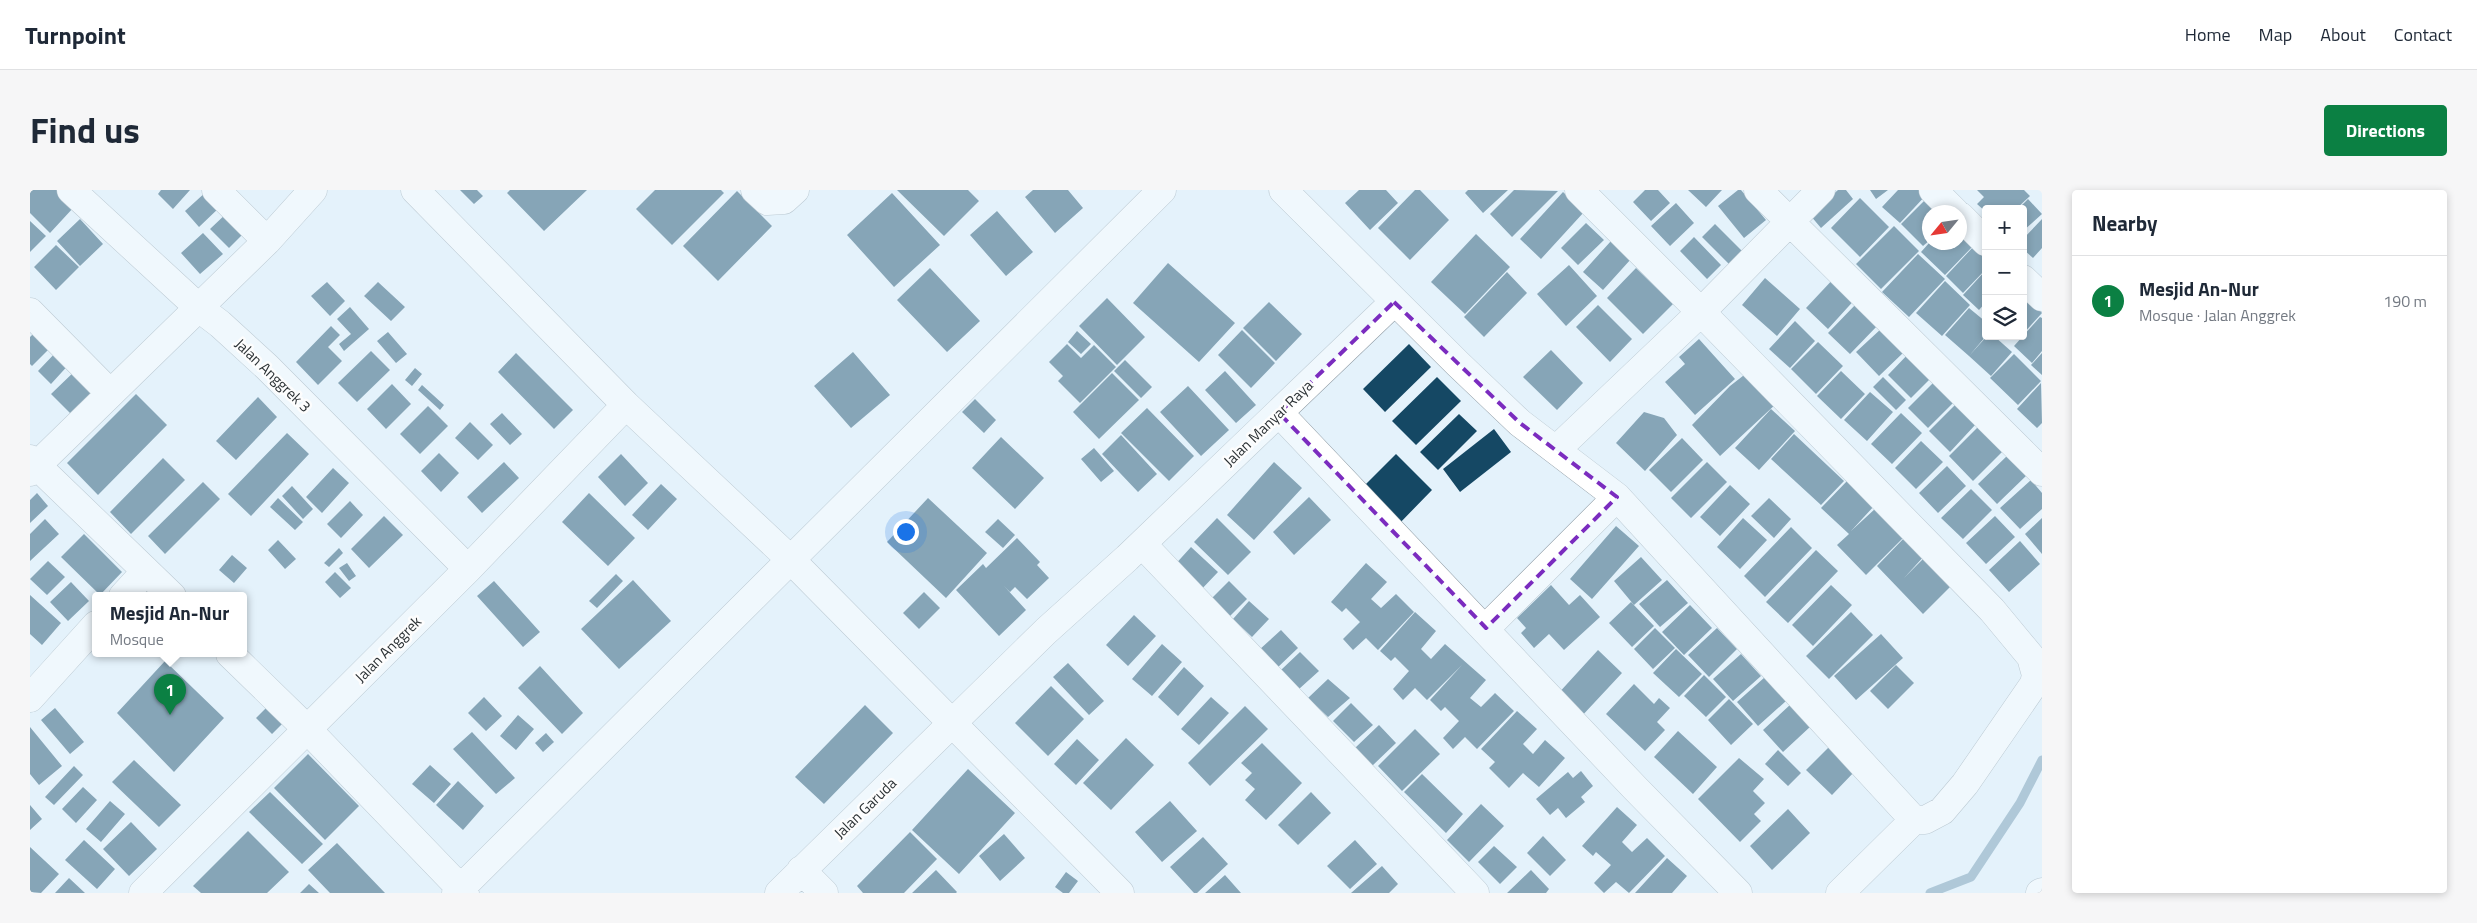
<!DOCTYPE html>
<meta charset="utf-8">
<style>
:root{--surface:#fff;--page:#f6f6f7;--text:#1f2937;--muted:#747a83;--line:#e0e1e3;--accent:#0b8043}
body{margin:0;font-family:"Titillium Web",sans-serif;background:var(--page);color:var(--text)}
.controls{position:absolute;right:15px;top:15px;display:grid;overflow:hidden;border-radius:5px;box-shadow:0 2px 8px #0003}
.controls button{width:45px;height:45px;display:grid;place-items:center;padding:0;border:0;border-bottom:1px solid var(--line);background:var(--surface);color:var(--text);font:25px sans-serif}
.compass{position:absolute;left:1892px;top:15px;width:45px;height:45px;border-radius:50%;background:var(--surface);box-shadow:0 2px 8px #0003;rotate:241deg}
.you{position:absolute;left:875px;top:341px;width:18px;height:18px;margin:-12px;border:4px solid #fff;border-radius:50%;background:#1a73e8;box-shadow:0 0 0 8px #1a73e833}
.badge{display:grid;place-items:center;width:32px;height:32px;border-radius:50%;background:var(--accent);color:#fff;font-size:16px;font-weight:700}
.pin{position:absolute;translate:-50% -41px;filter:drop-shadow(0 1px 2px #0008)}
.pin::after{content:'';position:absolute;top:26px;width:18px;height:15px;background:inherit;clip-path:polygon(0 0,100% 0,50% 100%)}
.popup{position:absolute;left:62px;top:402px;width:155px;height:65px;box-sizing:border-box;display:grid;place-content:center;border-radius:5px;background:var(--surface);filter:drop-shadow(0 1px 4px #0005);font-size:16px;white-space:nowrap;color:var(--muted)}
.popup b{font-size:19px;color:var(--text)}
.popup::after{content:'';position:absolute;left:50%;top:100%;margin-left:-10px;border:10px solid transparent;border-top-color:var(--surface)}
.list{margin:0;padding:0;list-style:none}
h2{display:flex;justify-content:space-between;align-items:center;height:65px;margin:0;padding:0 20px;font-size:21px}
h2 small{font-size:16px;font-weight:400;color:var(--muted)}
.list li{display:grid;grid-template-columns:32px 1fr auto;gap:15px;align-items:center;box-sizing:border-box;height:90px;padding:0 20px;border-top:1px solid var(--line)}
.list b{display:block;font-size:19px;white-space:nowrap}
.list p{margin:0;font-size:16px;white-space:nowrap;color:var(--muted)}
.list em{font-size:16px;font-style:normal;color:var(--muted)}
.icon{flex:none;width:28px;height:28px;fill:none;stroke:currentColor;stroke-width:2;stroke-linecap:round;stroke-linejoin:round}
.map{position:relative;flex:none;width:2012px;height:703px;overflow:hidden;border-radius:5px}
header{display:flex;align-items:center;gap:30px;box-sizing:border-box;height:70px;padding:0 25px;background:var(--surface);border-bottom:1px solid var(--line)}
header strong{font-size:24px}
nav{display:flex;gap:28px;margin-inline-start:auto;font-size:18px}
.intro{display:flex;align-items:center;justify-content:space-between;box-sizing:border-box;height:120px;padding:0 30px}
h1{margin:0;font-size:35px}
.button{padding:12px 22px;border-radius:5px;background:var(--accent);color:#fff;font-size:18px;font-weight:700}
main{display:flex;gap:30px;padding:0 30px}
aside{flex:1;background:var(--surface);border-radius:5px;box-shadow:0 2px 8px #0003}
.map>svg:first-child{display:block}
</style>
<header>
<strong>Turnpoint</strong>
<nav><a>Home</a><a>Map</a><a>About</a><a>Contact</a></nav>
</header>
<div class="intro"><h1>Find us</h1><a class="button">Directions</a></div>
<main>
<div class="map">
<svg width="2012" height="703" viewBox="0 0 2012 703">
<rect width="100%" height="100%" fill="#e4f2fb"/>
<g fill="none" stroke-linecap="round" stroke-linejoin="round">
<path stroke="#6f95ad" stroke-width="9" d="M1900 703 1941 687 1990 613 2012 570"/>
</g>
<path fill="#154864" d="M0 0H27L44 17 20 43 0 23Z
M131 0H160L143 19 128 4Z
M430 0H447L453 6 444 14Z
M480 0H557L514 41 477 3Z
M625 0H691L694 3 642 55 606 19Z
M867 0H938L949 11 914 46Z
M1003 0H1038L1053 18 1025 43 995 7Z
M1329 0H1356L1368 13 1340 40 1315 13Z
M1385 0H1390L1419 30 1380 70 1348 38Z
M1438 0H1478L1453 23 1435 3Z
M1484 0 1528 1 1482 47 1460 24Z
M1615 0H1628L1640 13 1621 31 1603 12Z
M1658 0H1692L1676 17Z
M1708 0H1711L1736 30 1714 48 1688 16Z
M1808 0H1816L1823 9 1791 38 1780 25Z
M1840 0H1858L1846 9Z
M1868 0H1895L1898 3 1870 33 1852 17Z
M1947 0H1994L2000 6 1986 19H1956V22L1947 14 1954 7Z
M177 1 191 16 169 37 155 21Z
M707 1 742 36 688 91 653 56Z
M1533 2 1554 22 1511 69 1490 49Z
M862 3 910 55 864 97 817 45Z
M1900 5 1916 22H1900V50L1893 56 1871 34Z
M1830 8 1859 37 1830 67 1801 38Z
M1998 9 2012 24 1993 41V19H1988Z
M1646 13 1664 33 1640 56 1621 36Z
M199 21 217 40 199 58 180 39Z
M967 21 1003 62 976 86 940 45Z
M50 29 73 54 50 76 27 51Z
M2012 29V58L2003 68 1993 59V49Z
M0 31 16 46 0 62Z
M1556 33 1574 50 1548 75 1531 58Z
M1685 34 1712 61 1699 74 1672 47Z
M1864 36 1889 61 1851 99 1826 74Z
M1930 42 1944 55 1915 85 1891 62 1900 52H1930Z
M173 43 193 64 170 84 151 63Z
M1446 44 1480 77 1435 124 1401 92Z
M1664 47 1691 75 1677 89 1650 61Z
M1581 51 1601 69 1573 100 1553 82Z
M26 55 49 77 26 100 4 77Z
M1944 56 1956 67V79L1933 103 1916 86Z
M1888 64 1915 89 1879 127 1852 102Z
M1138 73 1205 133 1169 172 1103 113Z
M1539 75 1567 106 1536 136 1507 104Z
M900 78 950 131 917 162 867 110Z
M1606 78 1643 114 1613 144 1577 108Z
M1956 80V112L1949 120 1933 105Z
M1477 82 1497 103 1454 147 1434 127Z
M1806 86 1828 106 1798 139 1776 118Z
M1735 88 1770 119 1747 146 1712 115Z
M1915 91 1940 115 1912 146 1886 123Z
M297 92 315 111 300 126 281 106Z
M348 92 375 117 361 131 334 106Z
M1995 104 2012 123 1993 144V106Z
M1077 108 1115 147 1087 175 1049 136Z
M1239 112 1272 144 1246 171 1213 138Z
M1827 113 1849 134 1820 164 1798 143Z
M1568 115 1602 149 1580 172 1546 137Z
M320 117 339 139 314 161 309 154 321 144 307 129Z
M1939 118 1956 132V146L1939 166 1915 145Z
M2010 127 2012 128V161L2002 173 1984 156Z
M1765 131 1785 151 1760 178 1739 159Z
M11 136 26 152 2 176 0 174V147Z
M301 136 310 145 298 157 312 171 288 195 266 172Z
M1852 138 1874 162 1849 186 1826 162Z
M1212 140 1245 173 1221 198 1188 165Z
M1047 141 1061 154 1051 164 1038 152Z
M358 142 377 164 366 173 347 151Z
M1957 146H1964L1982 162 1961 186 1939 166Z
M1669 149 1705 189 1665 225 1635 192 1655 174 1649 167Z
M1788 152 1813 176 1786 204 1761 179Z
M1037 154 1051 168 1064 155 1086 177 1050 213 1028 191 1033 186 1019 172Z
M1379 154 1401 177 1355 222 1333 199Z
M29 159 42 171 21 194 8 181Z
M1521 160 1553 193 1527 220 1493 187Z
M1882 160 1905 184 1881 208 1858 185Z
M341 161 360 180 327 212 308 193Z
M823 162 860 205 821 238 784 196Z
M486 163 543 220 524 239 468 182Z
M2012 163V185L2001 175Z
M1984 164 2011 191 1988 215 1960 188Z
M1095 170 1122 197 1111 208 1084 181Z
M48 178 68 199 42 225 21 204Z
M385 178 392 184 382 196 375 190Z
M1195 181 1226 215 1206 233 1175 200Z
M1811 181 1835 204 1811 229 1787 206Z
M1718 182 1747 213 1690 266 1662 235 1700 196Z
M1082 183 1109 210 1069 249 1043 222Z
M1407 187 1431 211 1386 255 1362 231Z
M1853 187 1876 210 1866 220 1843 197Z
M1906 190 1926 210 1898 238 1878 218Z
M2011 193 2012 233 2007 238 1987 219Z
M362 194 381 214 356 239 337 219Z
M392 195 414 215 410 220 388 200Z
M1158 196 1199 240 1171 266 1130 222Z
M1840 202 1863 222 1837 251 1814 230Z
M106 204 137 235 68 305 37 273Z
M228 207 247 227 206 270 186 251Z
M945 209 966 230 954 243 932 222Z
M1926 214 1946 234 1920 262 1899 241Z
M398 216 418 236 390 264 370 244Z
M1117 218 1164 266 1139 291 1091 243Z
M1741 219 1765 241 1729 280 1705 258Z
M1614 222 1634 228 1647 245 1615 281 1586 253Z
M472 223 492 244 480 255 460 234Z
M1871 223 1892 243 1862 274 1841 254Z
M1429 224 1447 241 1408 280 1390 262Z
M440 232 463 255 448 270 425 248Z
M1949 236 1973 261 1943 291 1919 266Z
M1464 239 1481 262 1430 302 1413 279Z
M257 243 279 264 221 326 198 304Z
M1764 244 1814 291 1791 315 1741 269Z
M1091 245 1127 284 1108 302 1072 264Z
M971 247 1014 288 985 319 942 278Z
M1652 248 1673 270 1641 302 1619 280Z
M1891 251 1913 272 1886 299 1865 278Z
M1064 258 1084 281 1071 292 1051 269Z
M409 263 429 283 411 302 391 281Z
M591 264 618 293 595 316 568 287Z
M1366 264 1402 300 1366 337 1330 300Z
M1978 265 1997 285 1967 314 1948 294Z
M133 268 155 290 101 344 80 322Z
M474 272 489 288 452 323 437 307Z
M1244 272 1272 298 1224 350 1197 325Z
M1677 272 1697 292 1661 328 1641 308Z
M1917 276 1936 296 1908 323 1889 303Z
M303 278 319 293 292 323 276 307Z
M1818 290 1845 315 1821 341 1846 318 1874 347 1836 385 1807 355 1819 344 1791 318Z
M2001 290 2012 303V319L1990 339 1970 318Z
M173 292 190 309 135 364 118 346Z
M631 294 647 309 618 340 602 325Z
M1700 295 1720 314 1690 346 1670 327Z
M262 296 283 319 273 329 252 306Z
M1941 299 1962 320 1933 349 1911 328Z
M7 303 18 316 0 333V310Z
M559 303 605 348 578 376 532 332Z
M1279 307 1301 330 1264 365 1243 342Z
M248 308 273 332 265 340 240 317Z
M898 308 957 363 916 408 857 352Z
M1739 308 1761 329 1744 348 1721 326Z
M320 311 333 325 311 348 297 334Z
M354 326 373 345 339 378 321 359Z
M1965 326 1985 347 1956 374 1936 353Z
M1187 328 1221 362 1198 385 1164 352Z
M1713 328 1737 350 1710 379 1687 357Z
M2012 328V364L1995 344Z
M15 329 29 344 0 371V344Z
M968 329 985 345 973 358 955 342Z
M1586 336 1609 356 1562 409 1540 389Z
M1761 337 1782 358 1735 407 1714 386Z
M54 344 92 382 70 405 31 367Z
M1877 345 1896 364 1874 388 1894 368 1921 396 1893 424 1847 376Z
M987 348 1010 372 1007 375 1019 388 997 409 985 397 980 402 974 396 996 420 969 446 926 400 953 374 956 378Z
M248 350 266 369 255 379 238 360Z
M1990 351 2010 374 1979 402 1959 380Z
M1161 357 1188 382 1168 403 1142 378Z
M309 358 313 363 299 377 294 373Z
M1786 360 1808 381 1758 433 1736 412Z
M202 365 217 378 204 393 189 380Z
M1611 367 1632 390 1604 415 1584 391Z
M18 371 35 387 17 405 0 389Z
M317 373 326 386 319 391 309 378Z
M1336 373 1357 392 1341 409 1351 418 1366 404 1384 422 1348 460 1336 448 1323 460 1313 449 1330 432 1316 418 1312 422 1301 412Z
M305 382 321 398 310 408 295 392Z
M586 384 593 391 567 418 559 411Z
M603 390 641 431 589 479 551 439Z
M1637 390 1658 413 1630 437 1609 414Z
M464 391 510 442 493 457 447 406Z
M1199 391 1217 409 1199 427 1181 409Z
M41 392 59 411 38 431 20 412Z
M1521 395 1539 415 1550 405 1570 427 1534 460 1519 444 1504 458 1491 443 1496 438 1487 428Z
M1801 395 1822 415 1783 456 1762 435Z
M894 402 910 418 889 439 873 423Z
M0 405 31 433 12 455 0 444Z
M1219 411 1239 429 1222 447 1203 429Z
M1601 412 1624 436 1602 457 1579 433Z
M1660 415 1682 438 1654 465 1632 442Z
M1385 422 1406 441 1391 459 1401 469 1415 454 1456 490 1440 508 1451 517 1465 503 1484 521 1447 559 1435 547 1423 559 1413 548 1429 531 1415 517 1411 521 1400 510 1432 475 1397 510 1385 498 1373 510 1363 499 1379 481 1365 467 1361 471 1350 461Z
M1821 422 1843 445 1799 489 1776 466Z
M1104 425 1126 446 1098 476 1076 455Z
M1625 438 1645 458 1623 479 1604 459Z
M1687 438 1707 459 1679 487 1658 465Z
M1251 440 1268 458 1246 479 1229 460Z
M1851 444 1873 468 1826 510 1804 486Z
M1132 454 1152 472 1122 506 1102 489Z
M1646 459 1672 484 1649 507 1623 483Z
M1568 460 1592 483 1550 528 1526 506Z
M1270 462 1289 481 1269 499 1251 480Z
M1711 464 1731 486 1703 511 1683 489Z
M135 471 194 528 144 582 87 523Z
M1038 473 1074 511 1059 525 1023 487Z
M1866 475 1884 493 1858 519 1840 501Z
M510 476 553 523 532 544 488 498Z
M1154 477 1174 496 1148 526 1128 507Z
M1674 485 1696 507 1676 527 1654 506Z
M1735 487 1756 511 1728 536 1707 512Z
M1298 489 1320 508 1298 527 1278 508Z
M1604 494 1624 514 1629 508 1640 518 1627 532 1635 540 1615 561 1576 524Z
M1021 496 1054 529 1018 566 985 533Z
M454 507 472 526 456 541 438 523Z
M1181 507 1199 523 1169 555 1151 539Z
M1699 509 1723 534 1701 555 1678 530Z
M1321 513 1343 535 1324 552 1303 531Z
M1761 514 1781 536 1753 562 1733 540Z
M835 515 863 543 794 614 765 587Z
M1215 516 1238 539 1180 596 1158 573Z
M25 518 54 552 40 564 11 530Z
M236 518 252 534 242 544 226 528Z
M1487 521 1507 539 1493 554 1503 564 1515 550 1535 568 1509 597 1493 583 1479 598 1459 578 1465 572 1451 559Z
M488 525 504 539 486 560 470 546Z
M1349 535 1366 553 1342 576 1325 558Z
M0 537 32 576 9 595 0 584Z
M1385 539 1410 564 1372 601 1348 576Z
M1648 541 1687 577 1663 604 1624 567Z
M442 542 485 588 466 604 423 559Z
M516 543 524 552 513 562 505 553Z
M1096 548 1124 575 1081 620 1053 593Z
M1047 549 1069 570 1046 595 1024 574Z
M1232 553 1272 593 1236 630 1215 610 1225 599 1215 590 1222 583 1211 573Z
M1800 556 1826 580 1802 605 1776 580Z
M1748 560 1771 583 1758 596 1735 574Z
M278 564 329 616 295 650 244 598Z
M1709 568 1734 589 1723 601 1735 613 1724 624 1731 631 1710 652 1668 609Z
M104 570 151 615 129 637 82 592Z
M400 575 421 594 404 613 382 594Z
M44 576 53 585 24 615 15 607Z
M938 579 985 623 929 684 882 640Z
M1551 581 1563 596 1551 607 1555 612 1536 628 1528 618 1520 625 1506 609 1538 582 1543 588Z
M1392 584 1433 624 1416 643 1374 602Z
M428 591 454 616 433 640 406 615Z
M53 597 67 610 46 633 32 619Z
M240 602 293 654 272 674 219 622Z
M1281 602 1301 623 1268 655 1248 635Z
M80 611 95 624 71 652 56 639Z
M1140 611 1167 641 1132 672 1105 642Z
M1451 614 1474 636 1439 672 1417 650Z
M0 615 12 629 0 640Z
M1587 617 1607 635 1592 652 1602 662 1617 648 1635 666 1599 703 1586 692 1574 703 1564 693 1581 675 1566 662 1563 666 1552 656Z
M1758 619 1780 643 1742 680 1720 656Z
M101 632 127 659 99 686 73 659Z
M218 641 259 682 237 703H171L163 696Z
M880 642 907 669 874 703H833L827 696Z
M974 644 995 668 970 691 949 666Z
M1513 646 1536 670 1520 686 1497 663Z
M1173 647 1198 674 1167 703H1164L1140 677Z
M54 650 85 679 67 699 35 670Z
M1325 650 1347 674 1320 699 1297 676Z
M307 653 355 703H300L278 680Z
M1464 656 1487 677 1470 694 1448 672Z
M0 657 29 684 11 703 0 702Z
M1637 668 1657 686 1642 703H1605Z
M1352 676 1368 694 1359 703H1321Z
M906 680 927 702 926 703H882Z
M1501 680 1519 699 1516 703H1477Z
M1036 682 1048 691 1039 703H1033L1025 697Z
M1195 685 1211 703H1175Z
M39 688 55 703H25Z
M279 694 289 703H270Z"/>
<g fill="none" stroke-linecap="round" stroke-linejoin="round">
<defs>
<path id="street" d="M41 0 169 118 190 134 237 177 438 379
M186 0 237 51
M385 0 596 215 760 369 1090 703
M725 0 737 11 754 10 765 0
M1253 0 1428 174 1490 233 1587 307 1884 630
M1549 0 1671 122 1962 420 2001 467 2006 485 2004 494 1935 594 1912 621 1895 630H1884L1810 703
M1728 0 2012 282
M1903 0 1925 22
M1930 26 1956 52
M1993 89 2012 107
M0 122 80 203
M1249 223 1605 598 1708 703
M1527 259 1671 122 1791 0
M0 269 142 406
M0 282 237 51 283 0
M1112 354 1445 703
M93 406 116 381
M1456 438 1587 307
M200 464 277 539 435 703
M0 508 66 435
M771 680 794 703
M113 703 438 379 596 215
M426 703 1132 0
M749 703 1016 441 1097 368 1364 112
M2010 703 2012 702"/>
</defs>
<use href="#street" stroke="#8e9aa3" stroke-width="29"/>
<use href="#street" stroke="#fff" stroke-width="28"/>
</g>
<path d="M0 0H2012V703H0ZM1364 112 1490 233 1587 307 1456 438 1249 223Z" fill="#e4f2fb" fill-opacity=".55" fill-rule="evenodd"/>
<path fill="none" stroke="#7b2cbf" stroke-width="4" stroke-dasharray="10 6" stroke-linejoin="round" d="M1364 112 1490 233 1587 307 1456 438 1249 223Z"/>
<g text-anchor="middle" dominant-baseline="central" stroke-width="5" stroke-linejoin="round" paint-order="stroke">
<g font-size="15" fill="#2c3235" stroke="#fdfdfd">
<text transform="translate(243 185) rotate(44)">Jalan Anggrek 3</text>
<text transform="translate(1238 233) rotate(-44)">Jalan Manyar Raya</text>
<text transform="translate(358 459) rotate(-45)">Jalan Anggrek</text>
<text transform="translate(835 618) rotate(-44)">Jalan Garuda</text>
</g>
</g>
</svg>
<div class="controls">
<button>+</button>
<button>−</button>
<button><svg class="icon" aria-label="layers" viewBox="0 0 24 24"><path d="M12 4l9 5-9 5-9-5zM3 14l9 5 9-5"/></svg></button>
</div>
<svg class="compass" viewBox="-18 -18 36 36"><path d="M0-13l5 13h-10z" fill="#e53935"/><path d="M0 13l5-13h-10z" fill="#747a83"/></svg>
<div class="you"></div>
<div class="pin badge" style="left:140px;top:525px">1</div>
<div class="popup"><b>Mesjid An-Nur</b>Mosque</div>
</div>
<aside>
<h2>Nearby<small></small></h2>
<ul class="list">
<li><span class="badge">1</span><div><b>Mesjid An-Nur</b><p>Mosque · Jalan Anggrek</p></div><em>190 m</em></li>
</ul>
</aside>
</main>
